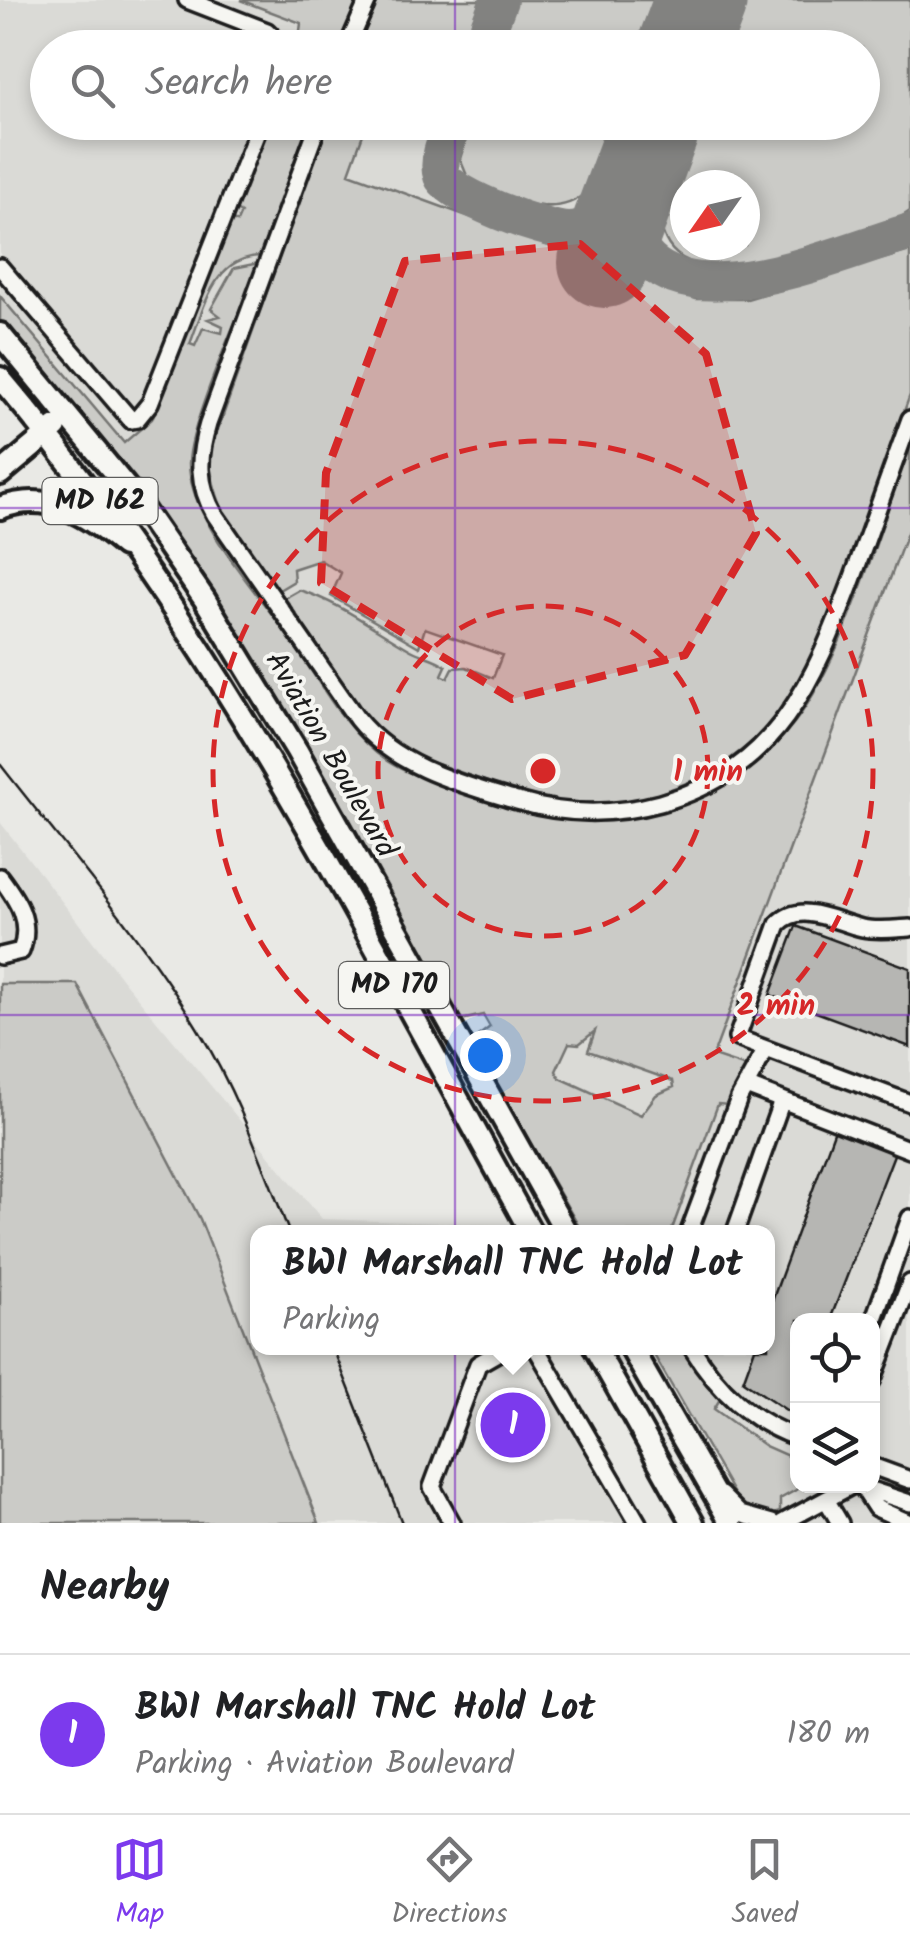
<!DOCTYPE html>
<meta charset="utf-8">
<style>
:root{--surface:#fff;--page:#f2f2f2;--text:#202124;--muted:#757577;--line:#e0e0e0;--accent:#7c3aed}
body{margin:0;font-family:Kalam,sans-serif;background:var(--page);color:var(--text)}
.controls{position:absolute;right:30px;bottom:30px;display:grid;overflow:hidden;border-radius:20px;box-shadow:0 5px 15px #0003}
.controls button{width:90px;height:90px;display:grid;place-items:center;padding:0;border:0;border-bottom:2px solid var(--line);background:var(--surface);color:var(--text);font:50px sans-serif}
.compass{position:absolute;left:670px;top:170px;width:90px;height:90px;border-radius:50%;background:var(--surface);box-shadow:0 5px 15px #0003;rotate:236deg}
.you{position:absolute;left:485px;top:1055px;width:35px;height:35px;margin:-25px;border:8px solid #fff;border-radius:50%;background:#1a73e8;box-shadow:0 0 0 15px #1a73e833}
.badge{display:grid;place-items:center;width:65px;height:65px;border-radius:50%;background:var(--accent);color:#fff;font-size:32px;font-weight:700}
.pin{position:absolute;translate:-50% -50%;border:5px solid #fff;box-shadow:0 2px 10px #0006}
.popup{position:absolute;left:250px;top:1225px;width:525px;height:130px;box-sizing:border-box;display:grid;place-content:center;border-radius:20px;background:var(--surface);filter:drop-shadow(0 2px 8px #0005);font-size:32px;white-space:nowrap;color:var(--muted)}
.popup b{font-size:38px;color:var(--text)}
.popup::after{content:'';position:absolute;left:50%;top:100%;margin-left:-20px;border:20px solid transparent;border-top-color:var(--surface)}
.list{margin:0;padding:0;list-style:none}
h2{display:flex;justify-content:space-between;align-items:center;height:130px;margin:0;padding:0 40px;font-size:42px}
h2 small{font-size:32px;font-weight:400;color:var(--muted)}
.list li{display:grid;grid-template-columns:65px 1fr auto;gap:30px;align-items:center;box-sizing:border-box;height:160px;padding:0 40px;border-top:2px solid var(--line)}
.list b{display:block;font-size:38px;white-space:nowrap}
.list p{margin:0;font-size:32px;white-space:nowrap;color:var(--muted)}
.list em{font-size:32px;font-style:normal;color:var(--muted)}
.icon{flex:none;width:55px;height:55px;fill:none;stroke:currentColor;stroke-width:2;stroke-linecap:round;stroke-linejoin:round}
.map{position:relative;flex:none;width:910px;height:1523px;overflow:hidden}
.search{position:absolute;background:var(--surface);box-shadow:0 5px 15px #0003;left:30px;right:30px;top:30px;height:110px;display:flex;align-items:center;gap:25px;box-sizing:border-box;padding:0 35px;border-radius:55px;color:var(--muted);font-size:38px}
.sheet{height:290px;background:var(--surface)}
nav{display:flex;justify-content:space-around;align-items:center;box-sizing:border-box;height:140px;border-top:2px solid var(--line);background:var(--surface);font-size:28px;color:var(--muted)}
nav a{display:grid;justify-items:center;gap:5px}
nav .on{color:var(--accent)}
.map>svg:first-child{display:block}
</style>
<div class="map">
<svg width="910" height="1523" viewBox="0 0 910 1523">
<rect width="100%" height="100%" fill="#e9e9e5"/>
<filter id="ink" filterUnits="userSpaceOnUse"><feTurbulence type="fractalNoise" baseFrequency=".01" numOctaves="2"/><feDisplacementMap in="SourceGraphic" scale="20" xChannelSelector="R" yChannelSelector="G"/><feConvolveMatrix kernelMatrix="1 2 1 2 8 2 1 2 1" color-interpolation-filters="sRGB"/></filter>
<g filter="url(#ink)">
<path fill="#dadad6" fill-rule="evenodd" d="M0 0H910V1523H780L680 1348H768V1232H608L472 996 127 452 0 298ZM48 48H862V122H48ZM685 185H745V245H685ZM798 1320H872V1486H798Z
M0 822 126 984 322 1219 500 1225 501 1232H258V1348H523L625 1523H319L200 1220 78 984H0Z"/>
<path fill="#cbcbc7" stroke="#747472" stroke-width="2.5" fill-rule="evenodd" d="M240 0H361L339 48 298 47 301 23Z
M377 0H482L464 47 355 48Z
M516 0H666L649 47H499Z
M733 0H910V211L898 219C843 236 660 322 660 211 660 182 678 150 688 123L862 122V48L715 47ZM685 185H745V245H685Z
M268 123H311L262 256C214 256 205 306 190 344L195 346 203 328 222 333 223 326 208 319 220 316 211 309 234 268 259 263C242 309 190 420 189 463 189 519 257 592 289 637 318 678 345 733 387 761 410 776 439 783 465 792 585 835 707 834 794 723 845 658 880 526 910 445V525L713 1056 746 1067 729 1105 718 1104 671 1232H582L475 1047 478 1036 490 1027 483 1015 461 1020C365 853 277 680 165 523 115 452 57 388 0 323V296L124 443 152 419 230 219 237 222 241 213 234 209ZM595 1031 588 1051 673 1081 674 1087 656 1095 641 1115 560 1078 556 1071 569 1043 579 1044Z
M327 123H367L349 173 695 299H747L910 251V395L816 653 789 703 759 737 710 774 643 800 573 804 515 792 415 756 391 742 367 718 285 598 299 590C339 602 374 629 411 650 422 656 436 658 446 666L442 675 448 678 453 668 466 667 493 678 502 655 425 628 419 647 331 596 341 573 320 560 293 569 294 581 279 590C246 567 207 493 210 452Z
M471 123V122L621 123C601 176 587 223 518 201 501 195 482 190 468 178L460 159Z
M0 984H77L200 1219 319 1523H0Z
M650 1348H682L720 1399 714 1409 765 1446 797 1460 798 1486H803L780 1499V1512C765 1518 749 1512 738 1501Z"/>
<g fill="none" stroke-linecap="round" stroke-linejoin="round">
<path stroke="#828280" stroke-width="38" d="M481 48 499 0
M454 122C448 137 436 159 442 176 449 196 546 231 569 231 590 231 610 219 625 205
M625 205C640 345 832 254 910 232"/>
<path stroke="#828280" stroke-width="92" d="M683 48 701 0
M604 262 656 122"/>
</g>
<path fill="#b6b6b3" stroke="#1c1c1c" stroke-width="2.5" d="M796 926 910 968V1047L770 995Z
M835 1129 895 1152 830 1320H798V1418L743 1381 755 1348H768V1312Z"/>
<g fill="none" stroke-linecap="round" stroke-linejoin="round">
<defs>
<path id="minor" d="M187 0 267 31 284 48
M347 48 368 0
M319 122 208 424C198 457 197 484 215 515L357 719C395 767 461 784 517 801 564 815 612 816 660 803 778 770 814 681 853 577 872 524 891 472 910 419
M0 267 131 420 137 419 150 403 261 122
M0 877C18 901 32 922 21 951L0 956
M910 928C894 929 877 931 862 928 835 922 801 900 778 924L737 1038 910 1103
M782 1100 910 1150
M689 1232 739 1098 766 1049
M735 1232 782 1100 746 1086
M872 1324 910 1218
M536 1348 638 1523
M692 1348C718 1390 750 1421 798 1438
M872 1381 910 1283
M872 1466 910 1480
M862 1487 910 1503
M863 1488 876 1508 910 1523
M721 1495 740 1514 772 1523
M827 1501 840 1523
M452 1523 432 1487 478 1364 506 1348
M782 1523 851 1486"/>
<path id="major" d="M0 334 135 498 205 600 297 751 566 1232
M0 378C219 634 368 939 531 1232
M0 474 56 427
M0 508C49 490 88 515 124 546
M595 1348 693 1523
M631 1348 731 1523"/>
</defs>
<use href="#minor" stroke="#1c1c1c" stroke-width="22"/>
<use href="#major" stroke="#1c1c1c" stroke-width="28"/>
<use href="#minor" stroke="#f6f6f2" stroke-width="15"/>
<use href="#major" stroke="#f6f6f2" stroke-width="20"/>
<path stroke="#1c1c1c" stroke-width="2.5" d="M0 764C67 850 141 935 198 1029 237 1092 262 1163 289 1232
M333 1348 402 1523"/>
</g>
</g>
<path fill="#d62828" fill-opacity="0.2" stroke="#d62828" stroke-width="8" stroke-dasharray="20 12" stroke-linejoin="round" d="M580 244 706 354 756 533 685 655 512 699 321 583 326 473 405 261Z"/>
<path fill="none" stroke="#7b2cbf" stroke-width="2.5" stroke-opacity="0.55" d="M455 0V48M455 122V1523M0 508H910M0 1015H910"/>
<g fill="none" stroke="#d62828" stroke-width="5" stroke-dasharray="18 12">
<circle cx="543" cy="771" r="165"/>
<circle cx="543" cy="771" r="330"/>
</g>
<g text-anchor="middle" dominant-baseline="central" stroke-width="8" stroke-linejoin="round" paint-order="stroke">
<g fill="#f6f6f2" stroke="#5d5d5c" stroke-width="2.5">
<rect x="42.5" y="478" width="115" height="46" rx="8"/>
<rect x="339" y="962" width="110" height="46" rx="8"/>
</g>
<g font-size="28" font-weight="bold" fill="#1c1c1c">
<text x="100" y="501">MD 162</text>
<text x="394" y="985">MD 170</text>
</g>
<g font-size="30" fill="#1c1c1c" stroke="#f6f6f2">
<text transform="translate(330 755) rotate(60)">Aviation Boulevard</text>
</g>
</g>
<circle cx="543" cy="771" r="15" fill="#d62828" stroke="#f6f6f2" stroke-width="5"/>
<g font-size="30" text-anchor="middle" font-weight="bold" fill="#d62828" stroke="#f6f6f2" stroke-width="8" stroke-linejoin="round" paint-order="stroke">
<text x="708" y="781">1 min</text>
<text x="776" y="1015">2 min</text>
</g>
</svg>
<div class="controls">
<button><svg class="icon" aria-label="locate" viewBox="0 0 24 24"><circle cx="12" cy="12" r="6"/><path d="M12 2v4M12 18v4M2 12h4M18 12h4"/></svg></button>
<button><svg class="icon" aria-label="layers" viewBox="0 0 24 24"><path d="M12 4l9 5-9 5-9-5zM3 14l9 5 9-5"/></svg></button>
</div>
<svg class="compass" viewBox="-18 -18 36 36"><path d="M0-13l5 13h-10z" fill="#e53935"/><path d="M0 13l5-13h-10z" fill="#757577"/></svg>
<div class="you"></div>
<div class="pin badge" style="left:513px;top:1425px">1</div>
<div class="popup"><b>BWI Marshall TNC Hold Lot</b>Parking</div>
<div class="search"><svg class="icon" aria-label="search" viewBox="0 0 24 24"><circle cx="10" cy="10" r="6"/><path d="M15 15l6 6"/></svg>Search here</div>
</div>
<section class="sheet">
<h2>Nearby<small></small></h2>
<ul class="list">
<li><span class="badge">1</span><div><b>BWI Marshall TNC Hold Lot</b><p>Parking · Aviation Boulevard</p></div><em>180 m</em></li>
</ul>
</section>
<nav>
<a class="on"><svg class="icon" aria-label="map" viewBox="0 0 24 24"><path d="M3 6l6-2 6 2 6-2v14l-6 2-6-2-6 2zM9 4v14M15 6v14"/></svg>Map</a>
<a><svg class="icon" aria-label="directions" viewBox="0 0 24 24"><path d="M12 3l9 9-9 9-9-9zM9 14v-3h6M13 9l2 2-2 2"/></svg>Directions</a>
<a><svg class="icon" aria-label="saved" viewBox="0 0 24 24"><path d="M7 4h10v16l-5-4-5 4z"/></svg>Saved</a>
</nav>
